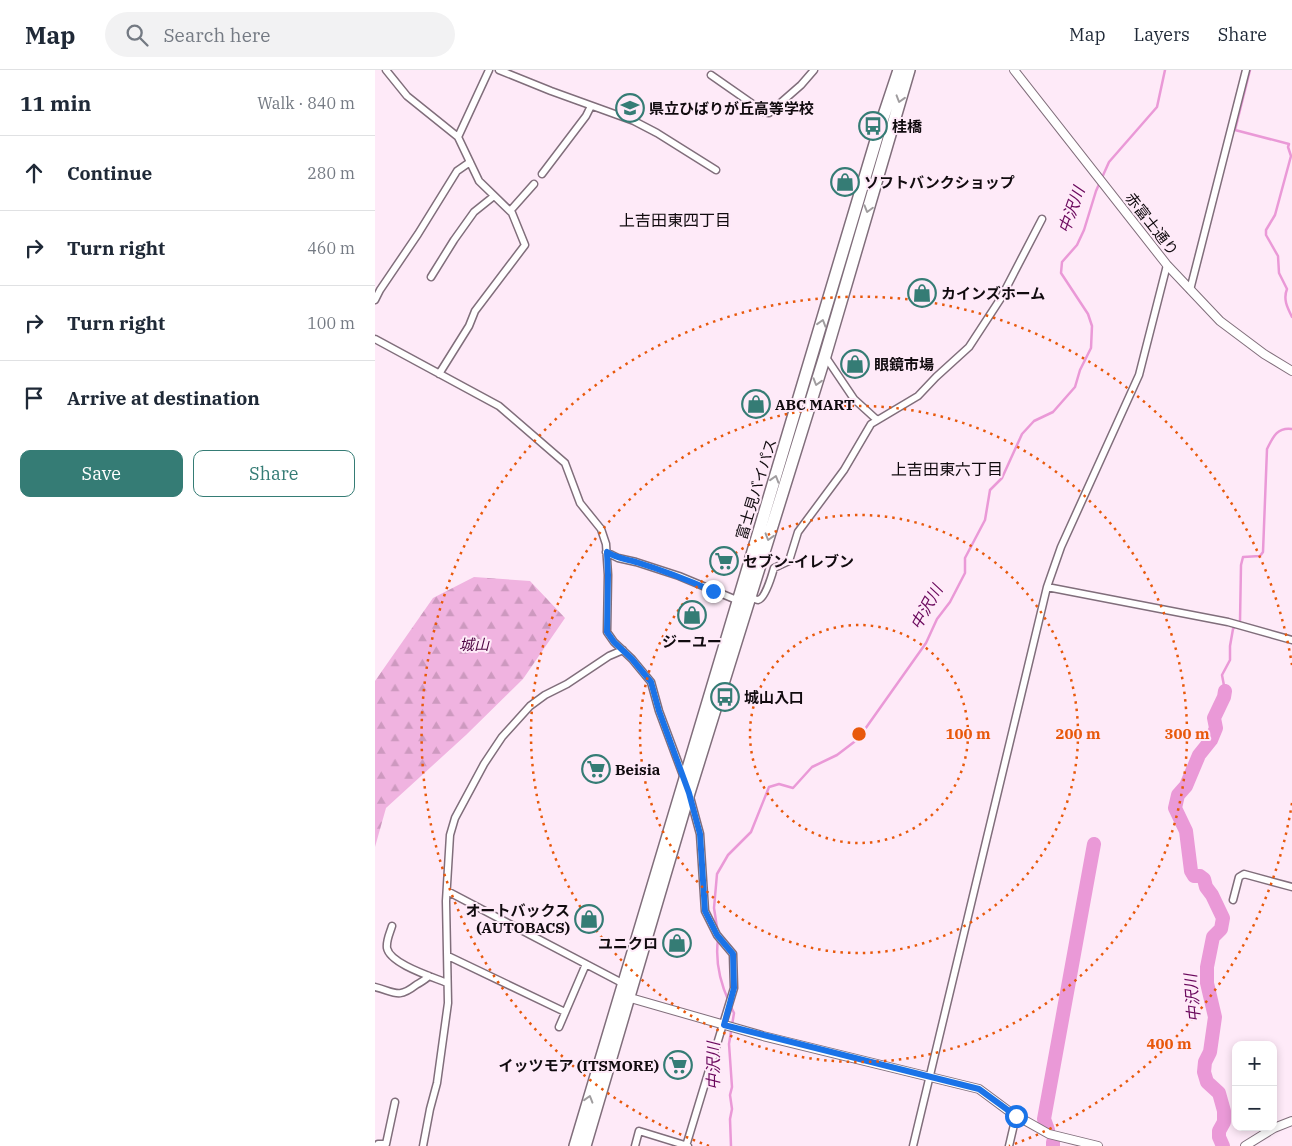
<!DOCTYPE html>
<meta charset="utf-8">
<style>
:root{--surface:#fff;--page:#f2f2f3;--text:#1f2937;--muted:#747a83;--line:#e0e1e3;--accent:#357c75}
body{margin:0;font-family:"IBM Plex Serif","Noto Sans JP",serif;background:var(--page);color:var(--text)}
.controls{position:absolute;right:15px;bottom:15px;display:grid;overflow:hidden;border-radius:10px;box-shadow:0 2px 8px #0003}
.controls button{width:45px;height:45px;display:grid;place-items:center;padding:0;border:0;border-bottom:1px solid var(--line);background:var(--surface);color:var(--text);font:25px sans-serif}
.stop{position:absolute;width:15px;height:15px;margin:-11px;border:4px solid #1a73e8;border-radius:50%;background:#fff}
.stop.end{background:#1a73e8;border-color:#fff;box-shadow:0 1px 5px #0008}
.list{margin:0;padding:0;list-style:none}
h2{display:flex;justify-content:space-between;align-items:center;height:65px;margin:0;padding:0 20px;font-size:21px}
h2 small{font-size:16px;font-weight:400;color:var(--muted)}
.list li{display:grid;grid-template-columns:32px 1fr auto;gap:15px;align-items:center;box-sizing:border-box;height:75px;padding:0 20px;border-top:1px solid var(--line)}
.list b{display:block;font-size:19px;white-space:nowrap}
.list em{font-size:16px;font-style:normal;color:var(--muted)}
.actions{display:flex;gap:10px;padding:15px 20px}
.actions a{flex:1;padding:11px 0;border:1px solid var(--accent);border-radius:10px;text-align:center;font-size:18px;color:var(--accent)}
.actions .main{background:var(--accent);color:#fff}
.icon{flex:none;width:28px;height:28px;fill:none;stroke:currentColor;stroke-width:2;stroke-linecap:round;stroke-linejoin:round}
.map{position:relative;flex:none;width:917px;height:1076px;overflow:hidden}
header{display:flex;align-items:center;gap:30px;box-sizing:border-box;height:70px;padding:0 25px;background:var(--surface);border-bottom:1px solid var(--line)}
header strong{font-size:24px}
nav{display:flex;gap:28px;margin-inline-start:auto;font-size:18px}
.search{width:350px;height:45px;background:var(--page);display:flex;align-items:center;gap:12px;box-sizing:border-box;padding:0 18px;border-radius:28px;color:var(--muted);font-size:19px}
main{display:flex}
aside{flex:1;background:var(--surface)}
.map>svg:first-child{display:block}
</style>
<header>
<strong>Map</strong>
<div class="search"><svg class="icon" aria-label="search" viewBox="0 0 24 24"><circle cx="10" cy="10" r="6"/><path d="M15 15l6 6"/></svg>Search here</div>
<nav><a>Map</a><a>Layers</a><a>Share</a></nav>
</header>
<main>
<aside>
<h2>11 min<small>Walk · 840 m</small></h2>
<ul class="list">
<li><svg class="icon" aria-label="ahead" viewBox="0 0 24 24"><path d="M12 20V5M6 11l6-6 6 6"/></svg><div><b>Continue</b></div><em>280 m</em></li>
<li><svg class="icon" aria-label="right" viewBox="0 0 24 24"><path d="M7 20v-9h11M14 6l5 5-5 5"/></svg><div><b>Turn right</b></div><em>460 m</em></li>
<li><svg class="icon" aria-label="right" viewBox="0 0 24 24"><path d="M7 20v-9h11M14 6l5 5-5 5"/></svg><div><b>Turn right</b></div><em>100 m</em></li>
<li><svg class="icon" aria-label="arrive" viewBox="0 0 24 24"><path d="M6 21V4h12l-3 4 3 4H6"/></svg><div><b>Arrive at destination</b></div></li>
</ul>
<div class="actions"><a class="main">Save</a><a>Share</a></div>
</aside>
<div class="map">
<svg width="917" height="1076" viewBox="0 0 917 1076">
<defs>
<pattern id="forest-firs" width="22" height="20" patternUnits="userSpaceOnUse" patternTransform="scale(1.25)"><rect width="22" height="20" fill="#f0b3e0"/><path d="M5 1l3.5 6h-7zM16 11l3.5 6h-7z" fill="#cd99bf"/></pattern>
</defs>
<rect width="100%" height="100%" fill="#feeaf8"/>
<path fill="url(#forest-firs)" d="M99 507 155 511 190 548 148 609 91 665 11 738 0 777V611L58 528Z"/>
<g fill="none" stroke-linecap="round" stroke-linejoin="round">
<path stroke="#ea99d7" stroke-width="2.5" d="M875 0 860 60 914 74 913 77 916 86 900 145 891 160V165L903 186 904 203 912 219C908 229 912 237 917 247
M850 621 847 605 855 590V576L858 559 865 551 866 495 868 487 885 486 888 482 892 379C898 367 902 357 917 359
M343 864 339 838 342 804 353 785 376 762 394 717 404 714 418 718 437 697 462 685 483 669 551 573 562 549 575 532 590 503V488L610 450 615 420 627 408 647 364 659 351 678 342 700 317 705 300 716 278 717 256 713 244 686 203 687 192 702 175 709 160 721 121 734 92 782 37 790 0
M343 869C340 891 345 912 354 932
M356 937 359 943 354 974 357 1017 355 1025 357 1039 355 1049 356 1076"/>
<path stroke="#ea99d7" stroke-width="14" d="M673 1060 669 1049 719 774
M678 1076V1072
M848 1076 844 1067V1061L849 1052V1041L844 1023 832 1012 829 1002 830 992 835 982 840 947 832 913V897L838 867 846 859 848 848 837 825 831 817 829 809 825 806H819L816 801 811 761 800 738 803 725 811 716 824 685 836 670 841 658 839 648 849 627 850 621"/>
<defs>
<path id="minor" d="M11 0 32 26 83 67 104 111 137 143 150 175 100 241 94 256 64 304
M124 0 176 21 259 51 282 63 341 100
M336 5 389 42 394 43 426 15 439 0
M83 67 114 0
M167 104 211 46 216 36
M135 141 159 114
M56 207 79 170 99 142 119 126
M815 220 871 0
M0 230 5 220 43 164 82 101 95 92
M0 269 124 336 190 393 205 433 226 459 231 474 233 505 232 562 239 572 257 589 276 612 284 641 309 708
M450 286 479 329 502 350
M231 482 243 488 261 492 304 506 364 531
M672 517 853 552 917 570
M375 528C377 528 382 530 383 530 390 529 397 505 399 498L414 491 423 462 469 400 496 354 543 326 561 307 594 277 626 228 667 149
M72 821 249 914
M858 830 864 807 869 804 917 817
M17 856C15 863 11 870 12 878 15 894 58 907 72 913
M73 886 190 942
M0 917C20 922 23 929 41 915 46 912 50 910 54 906
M184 957 211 894
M2 1076 3 1074H11L20 1032
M48 1076 55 1039 62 1013 73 933 71 831 75 765 80 748 109 694 127 667 155 636 170 625 192 614 234 586 248 580
M260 1076 264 1061 313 1076
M311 1076 359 918 358 884 342 865 330 841 325 764 315 727
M538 1076 672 517 686 477 764 305 792 195
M634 1076 641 1046"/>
<path id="tertiary" d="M639 0 792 195 845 251 889 284 917 301
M252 927 388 966 604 1019 635 1042 674 1064 723 1076
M870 1076 899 1058 917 1051"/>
<path id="trunk" d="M200 1076 505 57 524 0
M210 1076 314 723 450 286 534 0"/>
</defs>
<use href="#minor" stroke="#806e7b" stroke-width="9"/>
<use href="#tertiary" stroke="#806e7b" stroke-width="10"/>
<use href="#trunk" stroke="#806e7b" stroke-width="14"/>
<use href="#minor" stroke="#fff" stroke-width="6"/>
<use href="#tertiary" stroke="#fff" stroke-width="8"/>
<use href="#trunk" stroke="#fff" stroke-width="11"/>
</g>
<defs><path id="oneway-chevron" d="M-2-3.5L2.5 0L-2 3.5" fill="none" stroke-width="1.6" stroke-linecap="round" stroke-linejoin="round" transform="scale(1.25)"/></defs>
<g stroke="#a09d9f">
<use href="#oneway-chevron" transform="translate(525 29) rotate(107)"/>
<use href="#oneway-chevron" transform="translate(493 139) rotate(106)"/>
<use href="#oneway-chevron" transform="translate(447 253) rotate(-73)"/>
<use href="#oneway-chevron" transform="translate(442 312) rotate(107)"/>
<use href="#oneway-chevron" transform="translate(400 409) rotate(-73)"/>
<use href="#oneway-chevron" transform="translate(394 467) rotate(107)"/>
<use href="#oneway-chevron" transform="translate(214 1029) rotate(-73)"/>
</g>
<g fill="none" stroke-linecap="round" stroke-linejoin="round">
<path stroke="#1a73e8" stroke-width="6" d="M338 521C313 510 287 500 261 492 250 489 241 488 232 482L233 505 232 562 239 572 257 589 276 612 284 641 314 723 325 764 330 841 342 865 358 884 359 918 349 955 604 1019 641 1046"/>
</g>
<g fill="none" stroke="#e8590c" stroke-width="2.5" stroke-dasharray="2.5 5">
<circle cx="484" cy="664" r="109"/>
<circle cx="484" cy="664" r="219"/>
<circle cx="484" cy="664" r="328"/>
<path d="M917 733A438 438 0 0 1 634 1076M334 1076A438 438 0 1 1 917 595"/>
</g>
<defs>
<symbol id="school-ring" viewBox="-11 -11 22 22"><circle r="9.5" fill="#feeaf8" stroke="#357c75" stroke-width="1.5"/><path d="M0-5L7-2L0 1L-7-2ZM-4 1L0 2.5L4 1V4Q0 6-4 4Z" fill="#357c75"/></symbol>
<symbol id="bus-ring" viewBox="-11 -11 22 22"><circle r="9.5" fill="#feeaf8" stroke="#357c75" stroke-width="1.5"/><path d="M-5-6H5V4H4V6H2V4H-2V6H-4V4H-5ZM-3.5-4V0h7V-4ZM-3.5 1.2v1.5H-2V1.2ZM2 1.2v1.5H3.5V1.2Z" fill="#357c75"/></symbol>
<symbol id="shop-ring" viewBox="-11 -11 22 22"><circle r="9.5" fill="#feeaf8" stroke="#357c75" stroke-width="1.5"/><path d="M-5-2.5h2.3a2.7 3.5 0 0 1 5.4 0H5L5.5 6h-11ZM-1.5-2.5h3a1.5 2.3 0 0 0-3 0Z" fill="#357c75"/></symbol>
<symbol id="supermarket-ring" viewBox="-11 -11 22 22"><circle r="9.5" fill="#feeaf8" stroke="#357c75" stroke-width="1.5"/><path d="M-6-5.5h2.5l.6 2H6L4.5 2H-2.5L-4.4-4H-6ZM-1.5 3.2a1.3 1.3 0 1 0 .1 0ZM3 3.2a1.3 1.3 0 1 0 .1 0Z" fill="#357c75"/></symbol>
</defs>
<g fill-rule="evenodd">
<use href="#school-ring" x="239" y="22" width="32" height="32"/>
<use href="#bus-ring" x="482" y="40" width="32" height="32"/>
<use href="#shop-ring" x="454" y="96" width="32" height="32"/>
<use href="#shop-ring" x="531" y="207" width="32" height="32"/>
<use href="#shop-ring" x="464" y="278" width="32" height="32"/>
<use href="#shop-ring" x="365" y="318" width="32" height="32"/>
<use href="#supermarket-ring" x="333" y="475" width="32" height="32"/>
<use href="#shop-ring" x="301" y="529" width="32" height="32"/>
<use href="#bus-ring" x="334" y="611" width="32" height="32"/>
<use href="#supermarket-ring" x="205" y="683" width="32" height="32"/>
<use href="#shop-ring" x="198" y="833" width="32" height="32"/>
<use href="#shop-ring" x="286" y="857" width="32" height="32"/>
<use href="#supermarket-ring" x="287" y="979" width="32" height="32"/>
</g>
<g text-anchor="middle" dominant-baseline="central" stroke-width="4" stroke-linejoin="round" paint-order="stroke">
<g font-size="15" font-weight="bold" fill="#110b0f" stroke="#feeaf8" text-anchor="start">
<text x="274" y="38">県立ひばりが丘高等学校</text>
<text x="517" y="56">桂橋</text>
<text x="489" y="112">ソフトバンクショップ</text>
<text x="566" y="223">カインズホーム</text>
<text x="499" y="294">眼鏡市場</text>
<text x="400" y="334">ABC MART</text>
<text x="368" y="491">セブン-イレブン</text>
<text x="317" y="571" text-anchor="middle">ジーユー</text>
<text x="369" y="627">城山入口</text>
<text x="240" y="699">Beisia</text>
<text x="195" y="840" text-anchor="end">オートバックス<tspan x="195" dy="17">(AUTOBACS)</tspan></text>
<text x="283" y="873" text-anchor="end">ユニクロ</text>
<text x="284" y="995" text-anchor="end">イッツモア (ITSMORE)</text>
</g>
<g font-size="15" fill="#110b0f" stroke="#feeaf8">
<text transform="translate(777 154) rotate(52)">赤富士通り</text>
<text transform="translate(381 419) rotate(-73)">富士見バイパス</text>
</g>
<g font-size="15" font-style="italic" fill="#4d0442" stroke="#feeaf8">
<text x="99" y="574">城山</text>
</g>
<g font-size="16" font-style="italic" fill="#6a075c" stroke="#feeaf8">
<text transform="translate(696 140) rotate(-70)">中沢川</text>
<text transform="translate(551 537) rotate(-61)">中沢川</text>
<text transform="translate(817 928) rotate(-95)">中沢川</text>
<text transform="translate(338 996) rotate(-90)">中沢川</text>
</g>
<g font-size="16" fill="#110b0f" stroke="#feeaf8">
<text x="300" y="150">上吉田東四丁目</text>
<text x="572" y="399">上吉田東六丁目</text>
</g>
</g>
<circle cx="484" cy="664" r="8" fill="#e8590c" stroke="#feeaf8" stroke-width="2.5"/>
<g font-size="15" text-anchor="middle" font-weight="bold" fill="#e8590c" stroke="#feeaf8" stroke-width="4" stroke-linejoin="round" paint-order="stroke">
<text x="593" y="669">100 m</text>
<text x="703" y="669">200 m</text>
<text x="812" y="669">300 m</text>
<text x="794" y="979">400 m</text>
</g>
</svg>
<div class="controls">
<button>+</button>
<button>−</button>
</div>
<div class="stop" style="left:641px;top:1046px"></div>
<div class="stop end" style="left:338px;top:521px"></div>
</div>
</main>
